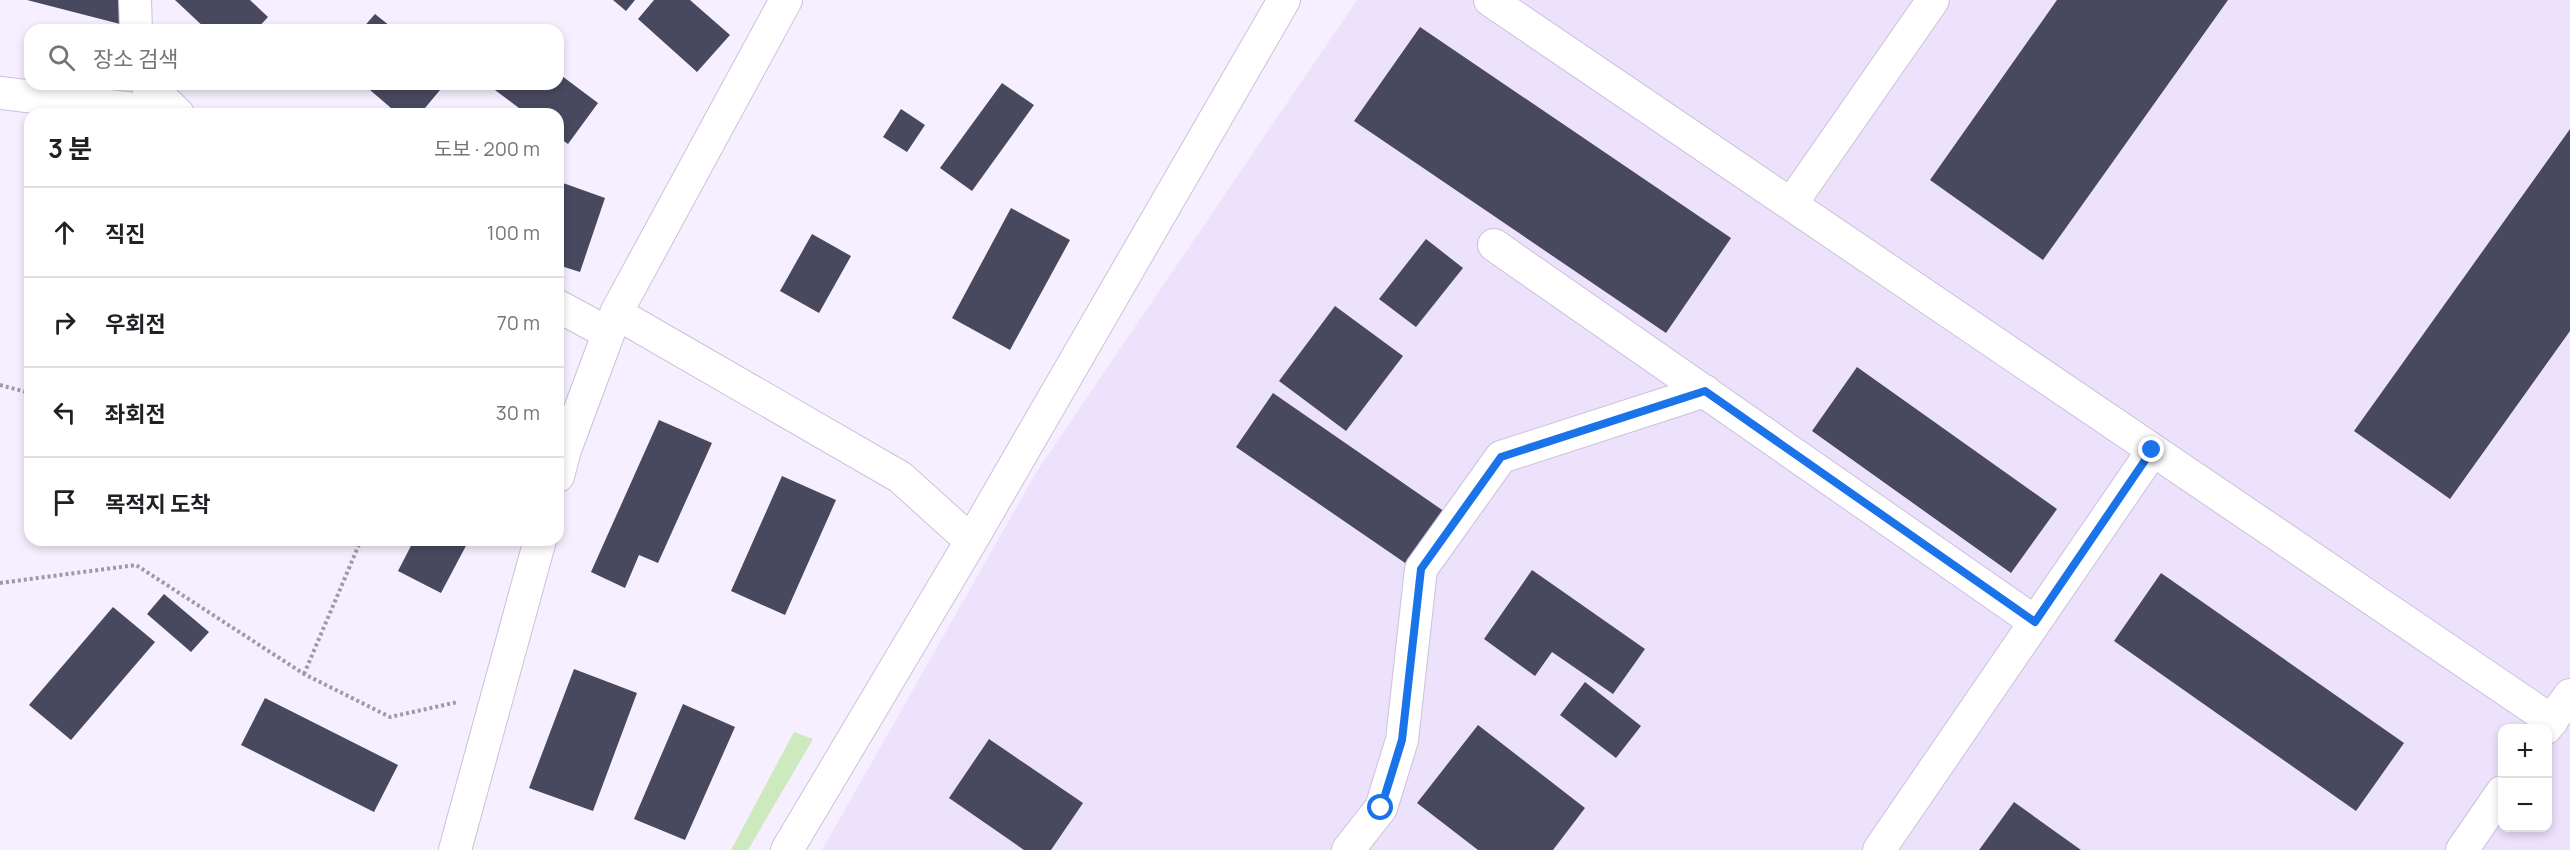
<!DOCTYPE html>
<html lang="ko">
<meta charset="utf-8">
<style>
:root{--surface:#fff;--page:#f2f2f2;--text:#202124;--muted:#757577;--line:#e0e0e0}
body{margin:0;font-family:Manrope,"Noto Sans KR",sans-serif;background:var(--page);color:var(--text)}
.controls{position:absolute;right:18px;bottom:18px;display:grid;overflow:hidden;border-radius:12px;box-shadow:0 3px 9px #0003}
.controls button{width:54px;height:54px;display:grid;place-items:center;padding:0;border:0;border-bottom:2px solid var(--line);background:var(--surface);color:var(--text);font:30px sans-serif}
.stop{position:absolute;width:18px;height:18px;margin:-14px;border:4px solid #1a73e8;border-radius:50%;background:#fff}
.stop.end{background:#1a73e8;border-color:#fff;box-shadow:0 2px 6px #0008}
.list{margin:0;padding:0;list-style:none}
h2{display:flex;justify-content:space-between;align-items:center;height:78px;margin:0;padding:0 24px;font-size:26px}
h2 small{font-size:20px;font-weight:400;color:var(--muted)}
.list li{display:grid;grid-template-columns:39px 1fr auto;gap:18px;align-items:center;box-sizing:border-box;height:90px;padding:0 24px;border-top:2px solid var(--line)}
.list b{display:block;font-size:22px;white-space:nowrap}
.list em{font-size:20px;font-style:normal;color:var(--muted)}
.icon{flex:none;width:33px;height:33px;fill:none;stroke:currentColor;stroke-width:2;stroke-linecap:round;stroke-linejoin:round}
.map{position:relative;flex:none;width:2570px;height:850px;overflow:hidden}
.search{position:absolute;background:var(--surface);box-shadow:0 3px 9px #0003;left:24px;top:24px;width:540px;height:66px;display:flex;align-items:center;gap:15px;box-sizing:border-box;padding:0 21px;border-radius:18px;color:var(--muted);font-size:22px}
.panel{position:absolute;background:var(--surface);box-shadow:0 3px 9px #0003;left:24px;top:108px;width:540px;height:438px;border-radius:18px}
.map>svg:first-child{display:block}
</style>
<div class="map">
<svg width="2570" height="850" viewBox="0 0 2570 850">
<rect width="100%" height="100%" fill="#f6efff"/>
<path fill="#ede2fc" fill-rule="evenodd" d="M1357 0H2570V850H822L1037 471ZM2502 728H2548V828H2502Z"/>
<path fill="#cde9be" d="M794 732 813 739 748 850H731Z"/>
<path fill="#48495f" d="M27 0H126L120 24Z
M175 0H250L268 17 256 30H207Z
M613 0H635L626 11Z
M654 0H690L730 35 697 72 638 19Z
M2057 0H2228L2043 260 1930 180Z
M375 14 395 30H361Z
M1420 27 1731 238 1666 333 1354 121Z
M558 73 598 103 568 144 558 137V114H527L491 87 493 84H558Z
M1002 83 1034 105 972 191 940 168Z
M363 84H445L420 114H398Z
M901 109 925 125 907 152 883 137Z
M2570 129V331L2450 499 2354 431Z
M563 183 605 198 580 272 558 265V197Z
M1011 208 1070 240 1010 350 952 318Z
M812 234 851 256 819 313 780 291Z
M1426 239 1463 268 1416 327 1379 299Z
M1335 306 1403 356 1346 431 1279 381Z
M1857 367 2057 509 2011 573 1812 431Z
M1273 393 1448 514 1411 567 1236 447Z
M659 420 712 443 658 563 639 555 625 588 591 572Z
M782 476 836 500 785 615 731 591Z
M414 540H469L441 593 398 571Z
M1532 570 1645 649 1613 694 1552 652 1535 676 1484 639Z
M2161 573 2404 743 2356 811 2114 641Z
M164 594 209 632 191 652 147 614Z
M113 607 155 642 71 740 29 705Z
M574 669 637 693 593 811 529 788Z
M1585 682 1641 726 1616 758 1560 715Z
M265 698 398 765 374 812 241 745Z
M683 704 735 727 685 840 634 819Z
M1478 725 1585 808 1553 850H1478L1417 803Z
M989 739 1083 803 1051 850H1024L949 798Z
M2014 802 2081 850H1979Z"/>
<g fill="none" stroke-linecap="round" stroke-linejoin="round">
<defs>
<path id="minor" d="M135 0 136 30
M1490 0 2552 721
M147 84 178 114
M0 93 176 114
M1791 204 1933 0
M1494 245 2035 622
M558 306 608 333
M616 313 900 477 971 541
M558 476 565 450 616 313 786 0
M2546 728 2570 695
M455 850 540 540
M787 850 971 541 1284 0
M1348 850 1381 808 1402 740 1421 569 1501 457 1705 391
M1879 850 2153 450
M2462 850 2502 792"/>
</defs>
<use href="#minor" stroke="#ccc1da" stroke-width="34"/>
<path stroke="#9f99a6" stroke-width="4" stroke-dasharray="3 3" stroke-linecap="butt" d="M0 385 30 393
M0 583 136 565 304 674 390 717 458 702
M304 674 361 540"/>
<use href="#minor" stroke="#fff" stroke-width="32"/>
</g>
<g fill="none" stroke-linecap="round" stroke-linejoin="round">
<path stroke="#1a73e8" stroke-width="8" d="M1381 808 1402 740 1421 569 1501 457 1705 391 2035 622 2152 450"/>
</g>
</svg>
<div class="controls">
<button>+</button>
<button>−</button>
</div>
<div class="stop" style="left:1381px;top:808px"></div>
<div class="stop end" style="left:2152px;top:450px"></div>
<div class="search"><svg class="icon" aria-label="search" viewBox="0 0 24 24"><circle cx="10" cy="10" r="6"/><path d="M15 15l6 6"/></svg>장소 검색</div>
<section class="panel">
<h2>3 분<small>도보 · 200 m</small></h2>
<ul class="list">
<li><svg class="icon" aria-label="ahead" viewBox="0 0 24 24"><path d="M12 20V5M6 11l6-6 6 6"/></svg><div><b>직진</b></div><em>100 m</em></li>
<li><svg class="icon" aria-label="right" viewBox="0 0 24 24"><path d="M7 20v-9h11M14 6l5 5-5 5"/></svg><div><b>우회전</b></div><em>70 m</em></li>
<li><svg class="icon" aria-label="left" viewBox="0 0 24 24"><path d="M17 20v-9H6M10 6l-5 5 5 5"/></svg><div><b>좌회전</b></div><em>30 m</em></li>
<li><svg class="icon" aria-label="arrive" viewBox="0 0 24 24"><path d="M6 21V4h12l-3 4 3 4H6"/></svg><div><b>목적지 도착</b></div></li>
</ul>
</section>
</div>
